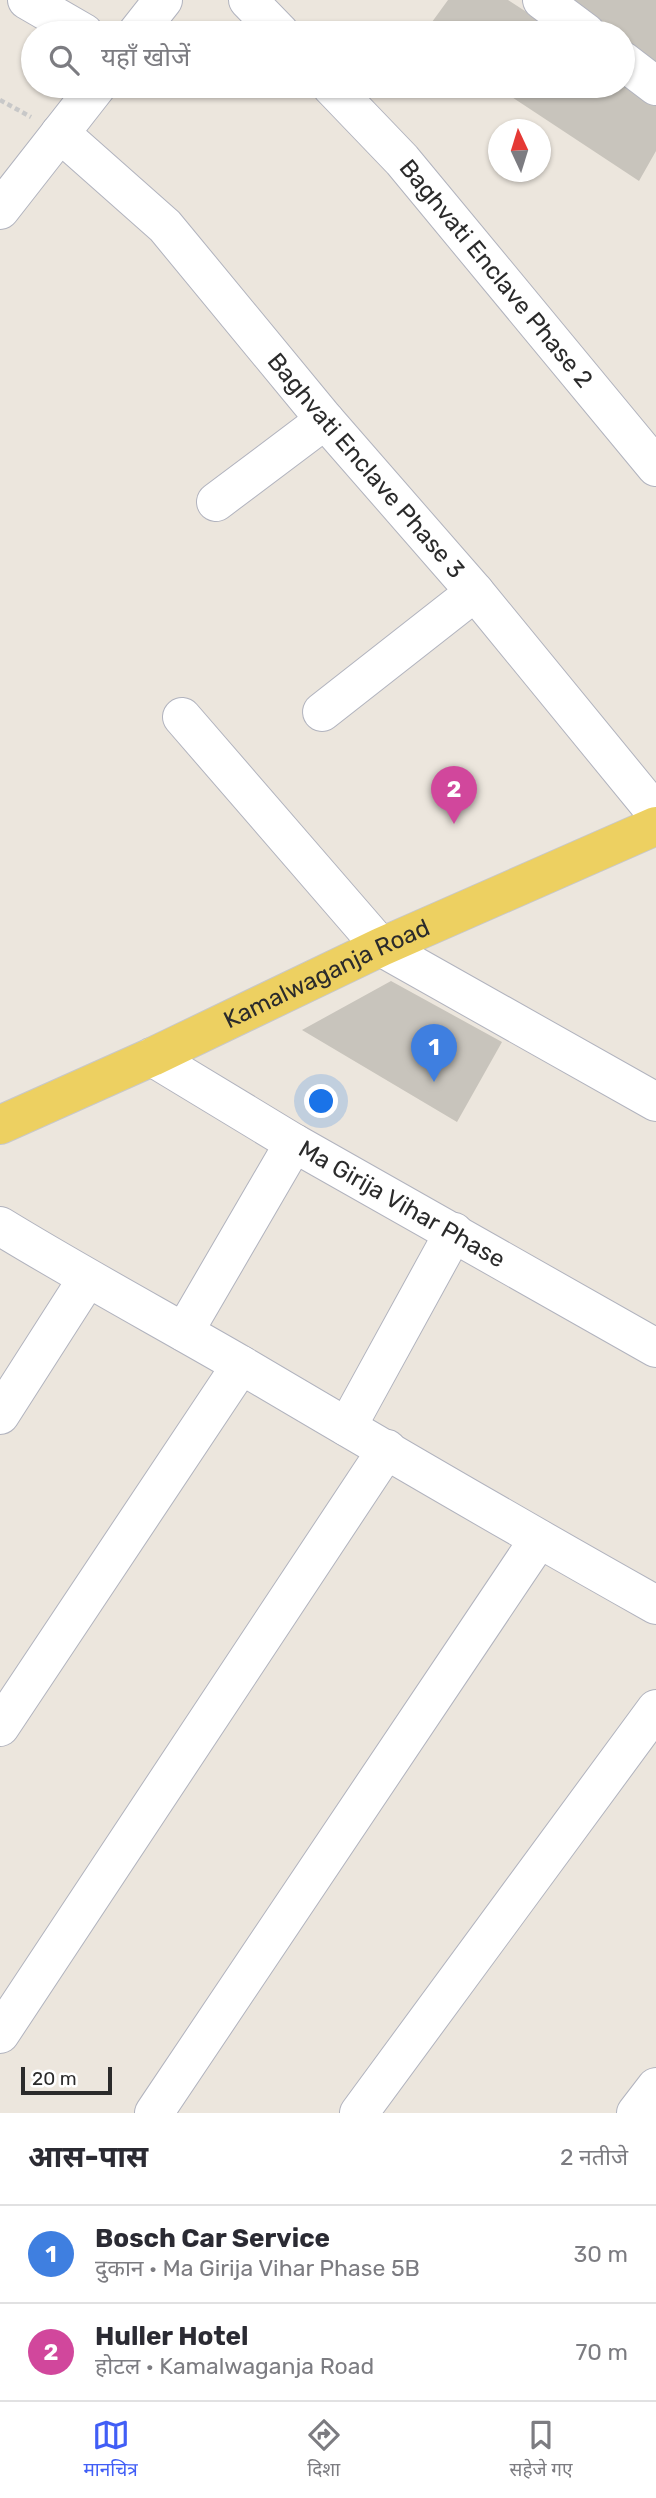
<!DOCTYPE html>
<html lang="hi">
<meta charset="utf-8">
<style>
:root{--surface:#fff;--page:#f7f7f7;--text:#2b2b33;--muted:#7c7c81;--line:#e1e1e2;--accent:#415ef6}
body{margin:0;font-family:Rubik,"Noto Sans Devanagari",sans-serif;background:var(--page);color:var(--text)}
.compass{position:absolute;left:488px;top:119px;width:63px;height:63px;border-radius:50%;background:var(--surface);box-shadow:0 2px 5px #0004;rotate:356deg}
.scale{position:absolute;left:21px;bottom:18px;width:91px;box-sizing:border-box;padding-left:7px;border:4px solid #2b2b2b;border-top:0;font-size:19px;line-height:24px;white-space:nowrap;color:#2b2b2b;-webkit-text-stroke:5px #fff;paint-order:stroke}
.you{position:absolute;left:322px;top:1102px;width:24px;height:24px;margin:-18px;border:5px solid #fff;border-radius:50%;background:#1a73e8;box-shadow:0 0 0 10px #1a73e833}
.badge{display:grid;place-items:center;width:46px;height:46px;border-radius:50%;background:var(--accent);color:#fff;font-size:23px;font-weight:700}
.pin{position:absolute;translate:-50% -58px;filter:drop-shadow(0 2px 4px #0008)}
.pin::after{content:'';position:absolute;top:37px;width:24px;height:21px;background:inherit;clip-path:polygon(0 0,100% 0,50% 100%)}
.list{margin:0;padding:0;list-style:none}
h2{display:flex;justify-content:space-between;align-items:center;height:91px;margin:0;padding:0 28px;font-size:30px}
h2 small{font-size:23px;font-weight:400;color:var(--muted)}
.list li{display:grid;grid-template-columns:46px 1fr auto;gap:21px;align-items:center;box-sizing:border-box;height:98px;padding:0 28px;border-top:2px solid var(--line)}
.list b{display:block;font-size:26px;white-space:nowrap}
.list p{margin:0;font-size:23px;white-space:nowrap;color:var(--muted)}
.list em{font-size:23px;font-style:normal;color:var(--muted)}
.icon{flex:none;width:38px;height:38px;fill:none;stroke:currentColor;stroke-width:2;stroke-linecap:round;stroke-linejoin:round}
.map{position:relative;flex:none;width:656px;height:2113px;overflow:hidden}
.search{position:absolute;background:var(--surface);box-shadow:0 2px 5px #0004;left:21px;right:21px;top:21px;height:77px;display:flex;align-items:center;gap:18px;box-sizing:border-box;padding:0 24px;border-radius:38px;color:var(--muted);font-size:26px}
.sheet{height:287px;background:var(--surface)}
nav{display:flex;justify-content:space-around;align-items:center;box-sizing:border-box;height:98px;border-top:2px solid var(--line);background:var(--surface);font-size:19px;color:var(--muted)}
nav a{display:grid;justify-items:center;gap:4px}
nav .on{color:var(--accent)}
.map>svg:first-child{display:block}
</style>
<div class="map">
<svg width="656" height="2113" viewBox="0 0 656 2113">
<rect width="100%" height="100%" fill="#ece6dd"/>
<path fill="#c8c4bc" d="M448 0H508L559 33H424Z
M570 0H656V65L623 40V33H614Z
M623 76 656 98V151L639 181 495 86H623Z
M391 981 502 1042 457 1122 302 1030Z"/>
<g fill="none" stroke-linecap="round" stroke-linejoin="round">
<defs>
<g id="minor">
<path d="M27 0 84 33"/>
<path d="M248 0 280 33"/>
<path d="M542 0 586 33"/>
<path d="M137 33 163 0"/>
<path d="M623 61 656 86"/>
<path id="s1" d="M331 86 402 160 656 467"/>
<path id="s2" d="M60 133 165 226 325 420 475 592 656 813"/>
<path d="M0 210 97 86"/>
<path d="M216 502 325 420"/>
<path d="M322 712 475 592"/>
<path d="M182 717 381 947 656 1102"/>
<path id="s3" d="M152 1057 294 1143 656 1348"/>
<path d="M0 1226C80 1275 162 1319 243 1366 380 1447 517 1527 656 1605"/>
<path d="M184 1332 294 1143"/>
<path d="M0 1415 87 1279"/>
<path d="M347 1427 454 1232"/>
<path d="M0 1727 241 1365"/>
<path d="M0 2034 387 1449"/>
<path d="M154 2113 539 1539"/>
<path d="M359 2113 656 1709"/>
<path d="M636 2113 656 2087"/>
</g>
<g id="major">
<path id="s4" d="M0 1125 152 1057 381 947 656 826"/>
</g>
</defs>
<use href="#minor" stroke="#b1b3be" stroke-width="40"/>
<use href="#major" stroke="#c8c8c8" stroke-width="40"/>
<path stroke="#c8c8c8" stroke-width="4.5" stroke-dasharray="5 3.5" stroke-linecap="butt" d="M0 100 31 117"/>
<use href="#minor" stroke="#fff" stroke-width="38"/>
<use href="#major" stroke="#edd061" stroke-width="38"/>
</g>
<g text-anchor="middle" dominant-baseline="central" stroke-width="7" stroke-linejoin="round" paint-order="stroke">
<g font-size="24" fill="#2b2b2b" stroke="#fff">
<text stroke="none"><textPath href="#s1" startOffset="250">Baghvati Enclave Phase 2</textPath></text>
<text stroke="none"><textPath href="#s2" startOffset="453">Baghvati Enclave Phase 3</textPath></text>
<text stroke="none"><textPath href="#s4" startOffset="360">Kamalwaganja Road</textPath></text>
<text stroke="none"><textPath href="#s3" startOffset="290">Ma Girija Vihar Phase</textPath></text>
</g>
</g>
</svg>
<svg class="compass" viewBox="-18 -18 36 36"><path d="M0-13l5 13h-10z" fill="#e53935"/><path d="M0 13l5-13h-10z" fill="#7c7c81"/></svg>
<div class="scale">20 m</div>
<div class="you"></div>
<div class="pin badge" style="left:434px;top:1082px;background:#3f7fe0">1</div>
<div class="pin badge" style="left:454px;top:824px;background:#d1479c">2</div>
<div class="search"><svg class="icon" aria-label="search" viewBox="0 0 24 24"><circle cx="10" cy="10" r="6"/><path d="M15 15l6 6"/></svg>यहाँ खोजें</div>
</div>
<section class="sheet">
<h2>आस-पास<small>2 नतीजे</small></h2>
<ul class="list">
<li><span class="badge" style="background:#3f7fe0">1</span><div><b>Bosch Car Service</b><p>दुकान · Ma Girija Vihar Phase 5B</p></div><em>30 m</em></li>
<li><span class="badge" style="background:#d1479c">2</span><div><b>Huller Hotel</b><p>होटल · Kamalwaganja Road</p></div><em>70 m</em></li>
</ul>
</section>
<nav>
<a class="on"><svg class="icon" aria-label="map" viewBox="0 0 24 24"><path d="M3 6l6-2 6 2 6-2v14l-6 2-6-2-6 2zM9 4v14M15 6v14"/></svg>मानचित्र</a>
<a><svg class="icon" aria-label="directions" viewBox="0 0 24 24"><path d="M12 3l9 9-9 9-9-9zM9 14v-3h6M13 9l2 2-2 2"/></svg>दिशा</a>
<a><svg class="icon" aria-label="saved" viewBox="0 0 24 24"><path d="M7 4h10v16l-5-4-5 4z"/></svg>सहेजे गए</a>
</nav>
